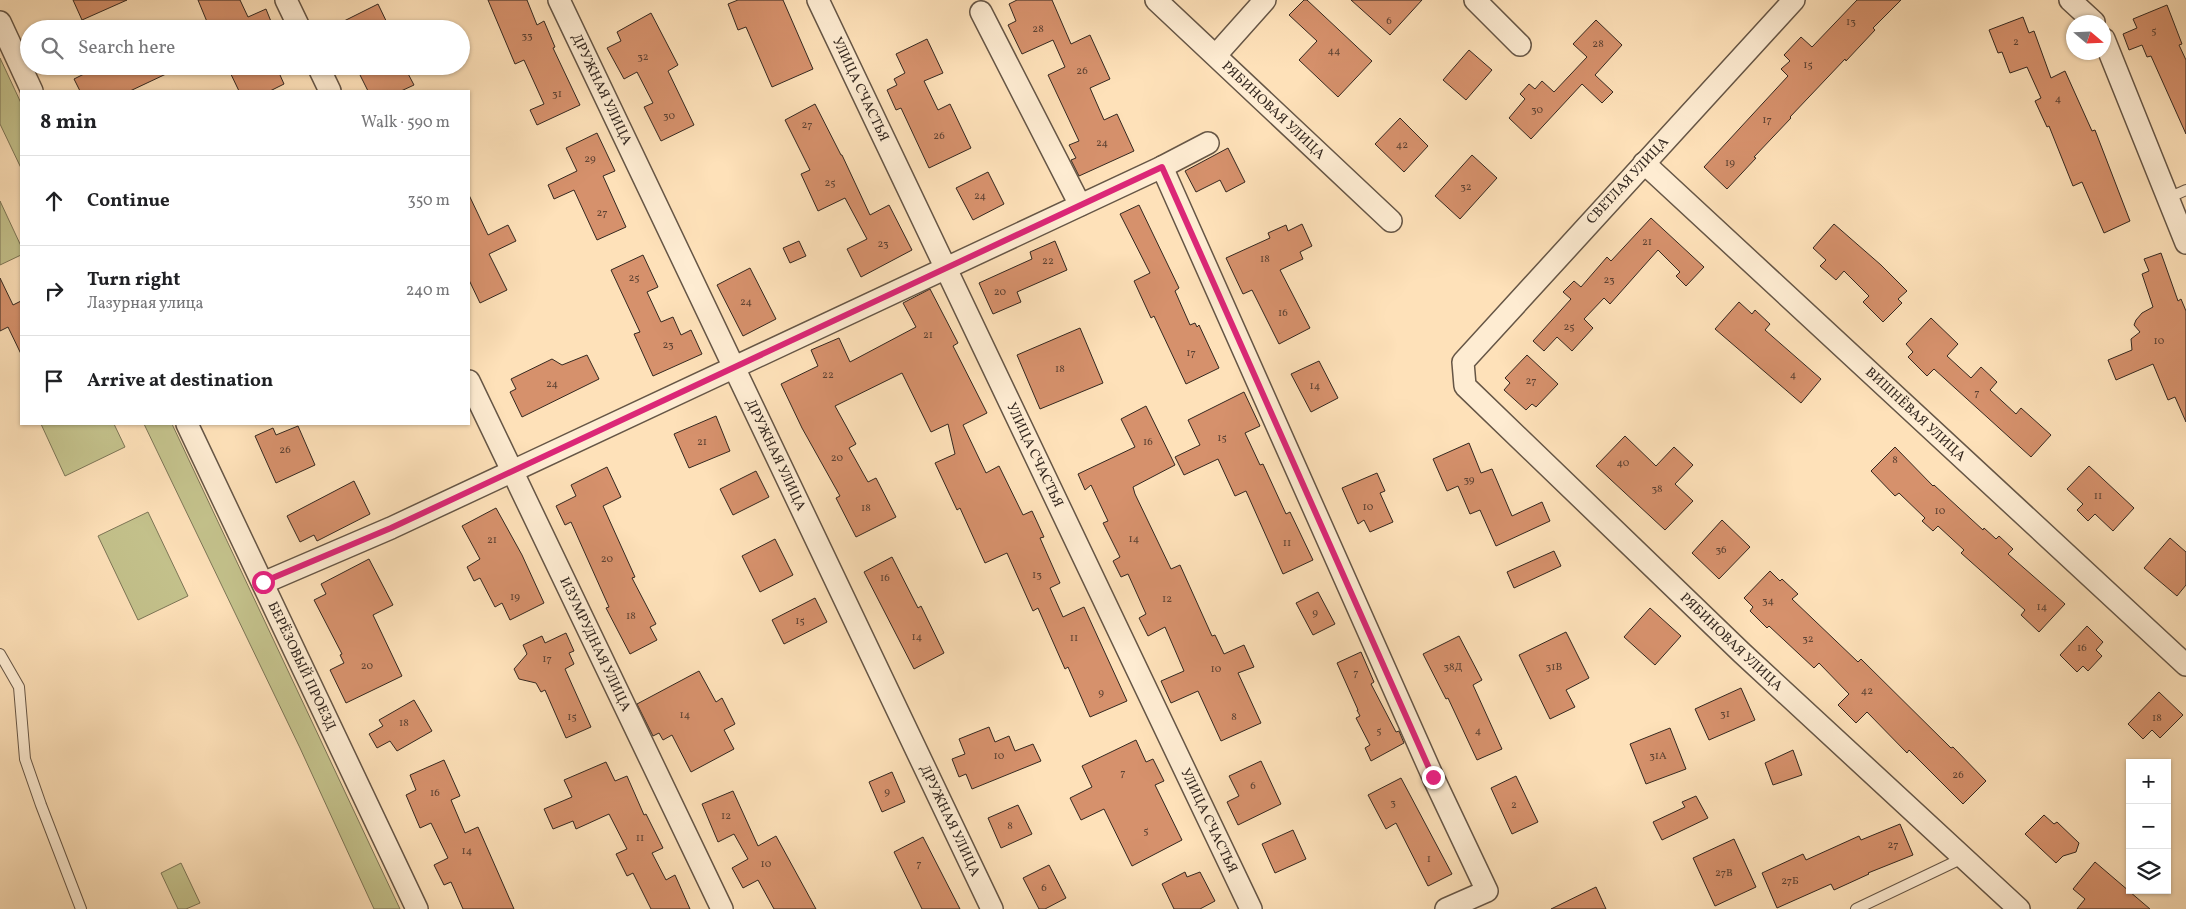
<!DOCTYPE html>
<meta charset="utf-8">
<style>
:root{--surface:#fff;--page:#f2f2f2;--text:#202124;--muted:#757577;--line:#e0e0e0}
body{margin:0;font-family:Vollkorn,serif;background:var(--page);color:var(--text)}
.controls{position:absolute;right:15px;bottom:15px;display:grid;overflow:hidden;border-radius:0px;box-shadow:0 1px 4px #0004}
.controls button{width:45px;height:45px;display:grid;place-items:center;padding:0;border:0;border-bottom:1px solid var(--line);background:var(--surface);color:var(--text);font:25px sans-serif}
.compass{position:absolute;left:2066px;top:15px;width:45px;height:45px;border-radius:50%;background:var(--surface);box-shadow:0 1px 4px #0004;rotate:109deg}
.stop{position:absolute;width:15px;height:15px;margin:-11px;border:4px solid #db2777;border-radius:50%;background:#fff}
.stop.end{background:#db2777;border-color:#fff;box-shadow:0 1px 5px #0008}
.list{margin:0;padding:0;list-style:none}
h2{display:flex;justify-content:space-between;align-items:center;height:65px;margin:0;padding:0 20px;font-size:21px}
h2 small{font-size:16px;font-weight:400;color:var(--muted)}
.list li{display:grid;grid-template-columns:32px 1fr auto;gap:15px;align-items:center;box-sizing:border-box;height:90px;padding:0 20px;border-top:1px solid var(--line)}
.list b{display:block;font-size:19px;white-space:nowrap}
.list p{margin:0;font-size:16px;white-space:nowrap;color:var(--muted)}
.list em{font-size:16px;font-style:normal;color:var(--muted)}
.icon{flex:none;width:28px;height:28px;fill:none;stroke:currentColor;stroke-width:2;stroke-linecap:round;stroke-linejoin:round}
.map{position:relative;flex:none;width:2186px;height:909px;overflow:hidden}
.search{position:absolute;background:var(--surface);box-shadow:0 1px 4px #0004;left:20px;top:20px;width:450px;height:55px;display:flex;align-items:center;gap:12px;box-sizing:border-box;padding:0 18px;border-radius:28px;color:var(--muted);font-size:19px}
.panel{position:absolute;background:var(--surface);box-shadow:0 1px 4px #0004;left:20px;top:90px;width:450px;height:335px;border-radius:0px}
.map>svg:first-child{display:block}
</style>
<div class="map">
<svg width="2186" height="909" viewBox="0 0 2186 909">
<rect width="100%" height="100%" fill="#fee1b9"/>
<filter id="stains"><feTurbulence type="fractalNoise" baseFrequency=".004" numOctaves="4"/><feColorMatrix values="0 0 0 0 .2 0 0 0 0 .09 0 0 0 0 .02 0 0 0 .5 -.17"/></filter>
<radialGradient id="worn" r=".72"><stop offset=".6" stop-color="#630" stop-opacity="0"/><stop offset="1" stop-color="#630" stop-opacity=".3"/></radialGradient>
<path fill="#c4c28c" stroke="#7c7556" d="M0 58 21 103V168L0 124Z
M0 201 21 246V255L0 265Z
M41 424H114L125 447 65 476Z
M144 424H172L400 909H374L300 748Z
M148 512 188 596 138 620 98 536Z
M181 863 200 903 186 909H178L161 873Z"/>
<path fill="#d6916c" stroke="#342820" d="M73 0H127L82 20Z
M198 0H240L248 17 266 9 274 29H210Z
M488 0H527L537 25 544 21 555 47 553 48 580 105 537 125 530 110 544 104 524 60 515 64Z
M738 0H783L813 69 772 87 746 27 738 30 728 4Z
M1017 0H1052L1071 44 1090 35 1110 79 1090 88 1104 120 1117 114 1134 151 1079 176 1071 160 1076 158 1069 145 1079 141 1048 75 1065 67 1053 40 1022 54 1008 25 1016 21 1009 4Z
M1304 0H1307L1372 61 1338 97 1299 60 1317 41 1289 15Z
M1351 0H1422L1390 35Z
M1857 0H1901L1873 28 1875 30 1846 61 1845 59 1790 117 1791 118 1754 157 1756 158 1727 189 1704 167 1788 76 1781 69 1790 61 1784 55 1801 37 1812 47Z
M378 4 390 29H328Z
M2167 5 2182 44 2179 45 2186 60V134L2151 56 2147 57 2142 45 2129 50 2123 34 2137 28 2133 19Z
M651 13 678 65 668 71 694 125 661 141 644 107 653 103 637 72 624 79 607 48 621 41 617 32Z
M2023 17 2029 33 2034 31 2051 78 2065 71 2092 131 2095 130 2130 221 2104 233 2082 182 2073 186 2049 126 2047 127 2035 101 2041 98 2027 67 2010 73 2002 52 1998 53 1989 30Z
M1596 20 1622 45 1595 75 1613 92 1602 103 1582 84 1531 139 1509 118 1525 99 1520 94 1529 84 1535 89 1542 81 1554 92 1587 57 1573 44Z
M927 39 943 73 924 81 938 110 950 104 971 148 929 168 901 108 896 110 887 90 897 85 894 79 905 73 896 54Z
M1469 50 1492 70 1466 100 1443 80Z
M83 66H183L130 91H80L74 79 86 73Z
M227 66H276L284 84 270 91H239Z
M372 66H404L414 85 401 91H368L359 73Z
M815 104 841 155H842L870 215 889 205 912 250 861 277 847 249 867 239 845 198 818 211 801 174 810 170 785 120Z
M1400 118 1428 146 1404 172 1375 144Z
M597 133 615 171 603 176 626 227 597 240 574 190 554 199 548 185 577 171 566 148Z
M1228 148 1245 182 1226 192 1220 180 1196 192 1185 171Z
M1472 155 1497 178 1460 219 1435 196Z
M988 172 1004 204 973 220 956 188Z
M469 195 488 235 508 225 516 241 489 254 507 290 480 303 469 280Z
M1139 205 1179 288 1175 291 1190 325 1195 323 1197 327 1199 325 1219 368 1186 384 1154 316 1151 318 1134 281 1150 273 1120 214Z
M1651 218 1704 267 1686 286 1676 276 1680 272 1658 250 1610 304 1604 298 1584 319 1593 328 1572 351 1557 337 1544 351 1533 341 1571 299 1563 292 1574 281 1581 287 1607 257 1611 261Z
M1302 224 1312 246 1300 252 1303 259 1280 270 1310 328 1279 344 1252 290 1243 294 1226 258 1270 238 1268 233 1286 225 1288 231Z
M1834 224 1881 265 1907 291 1898 299 1902 303 1883 322 1863 302 1869 296 1844 271 1836 280 1820 266 1826 260 1813 248Z
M799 241 806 256 790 263 783 248Z
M1055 241 1067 270 1017 292 1021 302 993 314 979 283 1032 259 1030 252Z
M2161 253 2178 301 2181 299 2186 311V422L2175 397 2168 400 2153 364 2116 380 2108 360 2132 350 2131 339 2140 332 2134 325 2136 320 2142 313 2153 307 2142 274 2149 271 2144 259Z
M643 255 658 287 647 292 661 322 673 317 681 335 691 330 702 354 653 376 634 334 640 332 611 270Z
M750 268 776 319 743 336 717 285Z
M0 278 13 305 21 301V354L8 327 0 331Z
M930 289 958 343 953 346 987 413 963 425 986 473 999 466 1023 515 1032 511 1044 537 1040 538 1060 583 1050 588 1063 617 1084 607 1127 701 1090 717 1068 667 1065 669 1038 608 1033 611 1007 553 985 563 960 508 957 510 935 463 955 454 948 424 931 432 902 373 835 406 856 444 849 448 868 482 876 478 896 517 856 537 836 498 840 496 802 428 781 384 818 366 811 350 839 338 850 362 916 327 903 303Z
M1739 302 1752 314 1755 310 1770 324 1765 330 1821 379 1801 403 1715 329Z
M1931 318 1958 344 1947 356 1971 378 1981 367 1997 382 1990 390 2016 414 2021 408 2051 435 2031 457 1934 369 1927 376 1908 357 1913 352 1906 344Z
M1080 328 1103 383 1040 409 1017 355Z
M587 355 599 379 522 417 510 392 516 389 511 379 552 359 562 365Z
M1527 355 1558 384 1536 407 1532 404 1526 410 1504 390 1510 383 1505 378Z
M1319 361 1338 398 1311 412 1291 374Z
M1244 392 1260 426 1245 433 1260 465 1263 464 1286 514 1290 512 1313 560 1283 574 1246 491 1235 496 1218 459 1184 475 1175 457 1200 445 1188 420Z
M1146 406 1175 465 1133 487 1135 494 1171 569 1180 565 1212 636 1215 635 1224 654 1244 645 1254 667 1238 673 1261 723 1221 741 1198 691 1171 703 1161 681 1184 671 1165 627 1148 636 1139 618 1146 614 1128 574 1121 577 1113 561 1120 557 1103 523 1108 521 1091 485 1085 490 1078 474 1135 447 1121 419Z
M716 416 730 451 689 468 674 434Z
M298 426 315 465 276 483 255 436 273 428 276 435Z
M1625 436 1656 466 1674 447 1693 465 1675 484 1693 501 1665 530 1596 466Z
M1469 443 1481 473 1492 469 1512 516 1542 502 1550 521 1496 546 1480 510 1470 514 1458 486 1447 491 1433 459Z
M1895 447 1933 486 1934 485 1983 530 1984 528 1996 539 1999 536 2013 549 2008 554 2065 604 2039 632 2021 615 2025 610 1961 553 1964 550 1938 526 1933 531 1922 521 1925 518 1899 493 1895 496 1871 471Z
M2089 466 2134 508 2113 531 2095 514 2088 521 2077 510 2083 504 2067 489Z
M607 467 621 497 603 506 635 577 632 578 656 624 650 627 657 640 630 654 606 608 609 607 571 522 565 525 556 506 576 496 571 485Z
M756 471 769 497 733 515 720 489Z
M1377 473 1385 491 1380 493 1393 522 1370 532 1364 520 1358 524 1342 488Z
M354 481 370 514 317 541 314 535 300 542 287 516Z
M496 508 522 555 544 603 510 620 502 603 495 607 480 578 474 581 467 567 480 559 462 526Z
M1722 520 1750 547 1719 579 1692 553Z
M2170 538 2186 552V585L2177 596 2144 568Z
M775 539 793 575 760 592 742 556Z
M1554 551 1561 566 1514 588 1507 572Z
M892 557 918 608 921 606 944 653 914 669 864 572Z
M369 559 393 605 373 615 402 676 346 703 330 670 344 663 340 655 342 654 314 600 326 594 321 584Z
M1770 571 1780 581 1782 579 1798 594 1792 599 1858 662 1861 659 1951 748 1953 747 1986 781 1963 804 1909 750 1907 753 1867 712 1856 723 1838 705 1849 694 1819 663 1814 668 1769 626 1767 628 1750 611 1753 607 1744 598Z
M1318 592 1335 624 1313 635 1296 603Z
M815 598 827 622 784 644 772 620Z
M1650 608 1681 636 1655 665 1624 637Z
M2087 626 2103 642 2096 650 2102 656 2088 671 2083 666 2077 672 2060 655Z
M1566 632 1589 678 1566 690 1575 707 1550 719 1519 655Z
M566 633 574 651 569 653 574 664 565 669 591 727 566 738 545 690 541 692 536 683 519 679 514 669 527 654 523 645 542 636 545 643Z
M1459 636 1482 680 1473 685 1502 749 1477 760 1448 698 1446 699 1423 654Z
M1361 652 1374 682 1371 684 1396 732 1399 731 1404 743 1371 761 1365 748 1370 745 1356 718 1360 716 1357 710H1358L1337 663Z
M699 671 716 702 722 698 735 724 724 730 734 749 691 772 672 735 663 740 659 733 653 736 637 704Z
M1741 688 1755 720 1709 740 1695 709Z
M2159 692 2183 715 2160 738 2152 730 2143 739 2128 724Z
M414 700 432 731 397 751 390 741 377 748 369 734 383 726 379 720Z
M989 727 995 742 1009 736 1015 751 1033 744 1041 761 972 789 966 774 959 777 952 759 965 754 959 739Z
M1670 728 1686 769 1646 784 1630 744Z
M1136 740 1146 762 1153 759 1164 781 1155 785 1182 840 1132 866 1104 809 1081 820 1070 798 1092 787 1082 766Z
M1793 750 1802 775 1773 785 1765 763Z
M444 760 460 796 451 800 465 833 478 827 514 909H463L451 882 444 885 434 865 448 858 431 823 420 828 406 795 416 790 410 775Z
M1261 761 1281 804 1238 825 1227 802 1239 796 1229 776Z
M606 762 615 781 627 776 644 815 646 814 663 848 652 853 666 880 675 875 690 909H651L633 873 627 876 616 854 627 849 609 814 576 829 573 821 553 829 544 809 572 797 564 780Z
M892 772 905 802 882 812 869 782Z
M1516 776 1538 822 1512 834 1491 788Z
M1401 778 1452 874 1428 886 1396 823 1386 829 1368 795Z
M733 791 758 846 776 836 816 909H774L758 880 743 888 732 868 748 859 734 834 718 842 702 804Z
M1696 796 1708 818 1662 840 1653 822 1685 807 1682 802Z
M1018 805 1032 834 1001 848 988 818Z
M2044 815 2054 824 2057 822 2079 843 2076 852 2063 856 2056 863 2025 834Z
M1900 824 1913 855 1868 873 1869 874 1834 890 1831 884 1777 908 1762 873 1803 854 1806 860 1859 836 1861 840Z
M1293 830 1306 859 1275 873 1262 844Z
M923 837 960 909H922L894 852Z
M1734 839 1756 887 1715 906 1693 858Z
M2095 862 2150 909H2077L2085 899 2073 889Z
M1049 865 1066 898 1045 909H1039L1023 878Z
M1185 872 1187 877 1200 872 1215 901 1200 909H1174L1162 884Z
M1596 887 1606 909H1551Z"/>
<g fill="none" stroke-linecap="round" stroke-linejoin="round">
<defs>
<path id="service" d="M2168 198 2186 190
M0 654 19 687 25 759 41 805 81 909
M1856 909 1965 857"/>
<g id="minor">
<path d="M286 0 300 29"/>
<path id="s1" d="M559 0 992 909"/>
<path id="s2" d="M818 0 1251 909"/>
<path id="s3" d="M1156 0 1391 221"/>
<path d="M1475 0 1520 45"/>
<path id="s4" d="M1794 0 1463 362 1465 386 1742 653 2019 909"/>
<path d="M2070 0 2094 22"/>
<path d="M981 12 1080 205"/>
<path d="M0 22 32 91"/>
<path d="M2104 39 2186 243"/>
<path d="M1216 55 1265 0"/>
<path d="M318 66 330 91"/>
<path id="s5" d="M1644 163 2186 665"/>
<path d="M1162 167 1433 777 1487 891 1446 909"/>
<path id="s6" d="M469 381 722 909"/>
<path id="s7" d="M187 424 417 909"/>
<path d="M263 583 391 528 1162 167 1208 143"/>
</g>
</defs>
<use href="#service" stroke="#665646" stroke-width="12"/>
<use href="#minor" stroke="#665646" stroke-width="24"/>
<use href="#service" stroke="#feecd2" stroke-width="10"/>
<use href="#minor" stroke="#feecd2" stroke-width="21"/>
</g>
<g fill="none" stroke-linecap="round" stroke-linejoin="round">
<path stroke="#db2777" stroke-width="6" d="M263 582 391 528 1162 167 1433 777"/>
</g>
<g text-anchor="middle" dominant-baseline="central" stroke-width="4" stroke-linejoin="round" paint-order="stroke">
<g font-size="11" fill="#5c4233">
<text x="1389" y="21">6</text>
<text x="1851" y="22">13</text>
<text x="1038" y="29">28</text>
<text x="2154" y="31">5</text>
<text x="527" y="36">33</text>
<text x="2016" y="42">2</text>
<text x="1598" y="44">28</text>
<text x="1334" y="51">44</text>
<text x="643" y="57">32</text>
<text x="1808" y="65">15</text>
<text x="1082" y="71">26</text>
<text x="557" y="94">31</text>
<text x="2058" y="99">4</text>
<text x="1537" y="110">30</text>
<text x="669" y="116">30</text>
<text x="1767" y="120">17</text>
<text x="807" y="125">27</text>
<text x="939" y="136">26</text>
<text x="1102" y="143">24</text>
<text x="1402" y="145">42</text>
<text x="590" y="159">29</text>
<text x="1730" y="163">19</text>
<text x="830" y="183">25</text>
<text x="1466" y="187">32</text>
<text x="980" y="196">24</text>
<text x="602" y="213">27</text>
<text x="1647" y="242">21</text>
<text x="883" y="244">23</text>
<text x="1265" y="259">18</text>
<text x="1048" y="261">22</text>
<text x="634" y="278">25</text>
<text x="1609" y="280">23</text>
<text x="1000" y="292">20</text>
<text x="746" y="302">24</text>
<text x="1283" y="313">16</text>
<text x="1569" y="327">25</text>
<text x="928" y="335">21</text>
<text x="2159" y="341">10</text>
<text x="668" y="345">23</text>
<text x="1191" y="353">17</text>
<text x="1060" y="369">18</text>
<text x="828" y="375">22</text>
<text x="1793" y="375">4</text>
<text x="1531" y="381">27</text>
<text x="552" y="384">24</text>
<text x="1315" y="386">14</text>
<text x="1977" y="393">7</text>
<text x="1222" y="438">15</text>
<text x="702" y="442">21</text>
<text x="1148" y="442">16</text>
<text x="285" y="450">26</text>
<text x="837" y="458">20</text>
<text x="1895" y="460">8</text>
<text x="1623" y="463">40</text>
<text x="1469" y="480">39</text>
<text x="1657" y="489">38</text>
<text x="2098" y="496">11</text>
<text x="1368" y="507">10</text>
<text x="866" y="508">18</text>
<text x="1940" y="511">10</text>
<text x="1134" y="539">14</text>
<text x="492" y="540">21</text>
<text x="1287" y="543">11</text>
<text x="1721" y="550">36</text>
<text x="607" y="559">20</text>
<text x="1037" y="575">13</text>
<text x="885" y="578">16</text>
<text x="515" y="597">19</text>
<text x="1167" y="599">12</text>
<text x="1768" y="601">34</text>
<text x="2042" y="607">14</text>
<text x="1315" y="613">9</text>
<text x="631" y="616">18</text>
<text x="800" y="621">15</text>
<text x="917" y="637">14</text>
<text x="1074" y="638">11</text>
<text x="1808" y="639">32</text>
<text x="2082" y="648">16</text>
<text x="547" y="659">17</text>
<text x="367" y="666">20</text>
<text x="1453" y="667">38Д</text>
<text x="1554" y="667">31В</text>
<text x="1216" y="669">10</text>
<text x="1356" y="673">7</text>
<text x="1867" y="691">42</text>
<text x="1101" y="693">9</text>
<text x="1725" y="714">31</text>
<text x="685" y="715">14</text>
<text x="572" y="717">15</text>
<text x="1234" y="717">8</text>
<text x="2157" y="718">18</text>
<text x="404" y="723">18</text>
<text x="1379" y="731">5</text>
<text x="1478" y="731">4</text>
<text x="999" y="756">10</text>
<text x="1658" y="756">31А</text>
<text x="1123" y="773">7</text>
<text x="1958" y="775">26</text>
<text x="1253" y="786">6</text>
<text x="887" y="792">9</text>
<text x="435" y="793">16</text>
<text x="1393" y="803">3</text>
<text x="1514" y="805">2</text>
<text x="726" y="816">12</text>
<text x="1010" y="826">8</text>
<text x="1146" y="831">5</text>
<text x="640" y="838">11</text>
<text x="1893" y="845">27</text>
<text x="467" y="851">14</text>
<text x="1429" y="859">1</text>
<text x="766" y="864">10</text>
<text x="919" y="864">7</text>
<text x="1724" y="873">27В</text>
<text x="1790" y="881">27Б</text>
<text x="1044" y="888">6</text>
</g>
<g font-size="14" fill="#342820" stroke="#feecd2">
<text stroke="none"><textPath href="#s1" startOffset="99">ДРУЖНАЯ УЛИЦА</textPath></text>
<text stroke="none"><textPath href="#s2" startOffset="99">УЛИЦА СЧАСТЬЯ</textPath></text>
<text stroke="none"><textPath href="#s3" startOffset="161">РЯБИНОВАЯ УЛИЦА</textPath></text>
<text transform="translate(1628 181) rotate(-47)">СВЕТЛАЯ УЛИЦА</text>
<text stroke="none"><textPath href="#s5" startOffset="370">ВИШНЁВАЯ УЛИЦА</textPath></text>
<text stroke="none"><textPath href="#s1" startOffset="504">ДРУЖНАЯ УЛИЦА</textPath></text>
<text stroke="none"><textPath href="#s2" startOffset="504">УЛИЦА СЧАСТЬЯ</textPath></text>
<text stroke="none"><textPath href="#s4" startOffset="884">РЯБИНОВАЯ УЛИЦА</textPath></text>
<text stroke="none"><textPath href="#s6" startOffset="292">ИЗУМРУДНАЯ УЛИЦА</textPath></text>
<text stroke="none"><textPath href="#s7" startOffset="268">БЕРЁЗОВЫЙ ПРОЕЗД</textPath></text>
<text stroke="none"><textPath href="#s1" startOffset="909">ДРУЖНАЯ УЛИЦА</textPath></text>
<text stroke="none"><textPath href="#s2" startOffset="909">УЛИЦА СЧАСТЬЯ</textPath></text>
</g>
</g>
<rect width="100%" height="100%" filter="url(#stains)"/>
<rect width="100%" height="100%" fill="url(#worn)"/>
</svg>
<div class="controls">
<button>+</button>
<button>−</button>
<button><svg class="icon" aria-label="layers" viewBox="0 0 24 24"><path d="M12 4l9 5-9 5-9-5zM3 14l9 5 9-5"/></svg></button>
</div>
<svg class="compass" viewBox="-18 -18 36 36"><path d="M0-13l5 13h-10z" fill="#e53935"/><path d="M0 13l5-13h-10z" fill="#757577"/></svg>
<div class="stop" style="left:263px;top:582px"></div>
<div class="stop end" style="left:1433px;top:777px"></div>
<div class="search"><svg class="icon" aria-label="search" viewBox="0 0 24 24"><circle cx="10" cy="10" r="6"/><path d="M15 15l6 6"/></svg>Search here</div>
<section class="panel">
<h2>8 min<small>Walk · 590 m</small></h2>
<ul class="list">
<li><svg class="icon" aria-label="ahead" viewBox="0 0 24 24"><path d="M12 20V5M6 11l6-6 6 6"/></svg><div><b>Continue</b></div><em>350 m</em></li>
<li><svg class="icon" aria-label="right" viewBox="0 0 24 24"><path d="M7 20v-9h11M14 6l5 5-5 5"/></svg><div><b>Turn right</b><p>Лазурная улица</p></div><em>240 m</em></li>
<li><svg class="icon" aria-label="arrive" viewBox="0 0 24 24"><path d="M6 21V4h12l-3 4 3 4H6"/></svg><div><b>Arrive at destination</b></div></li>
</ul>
</section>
</div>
